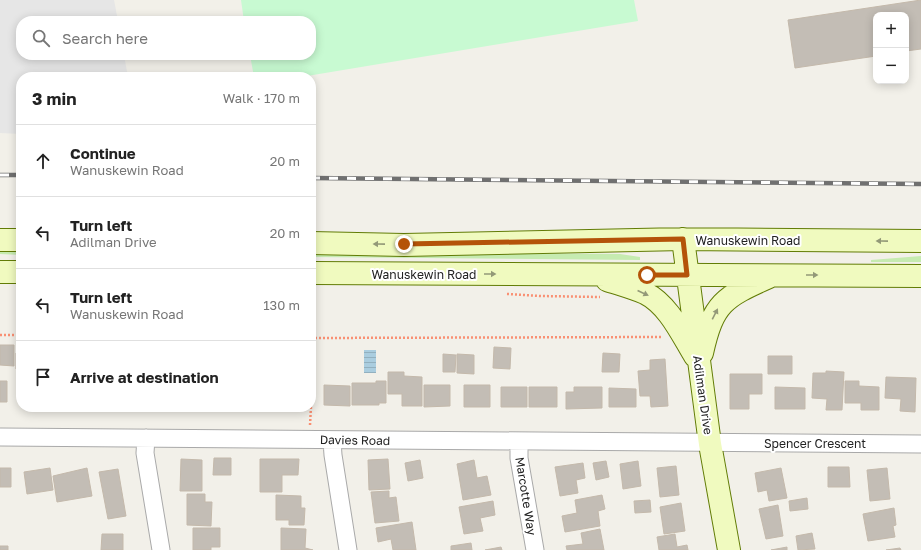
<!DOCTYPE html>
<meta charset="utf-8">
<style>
:root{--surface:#fff;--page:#f2f2f2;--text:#222;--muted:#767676;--line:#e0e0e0}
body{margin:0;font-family:"Golos Text",sans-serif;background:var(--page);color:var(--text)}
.controls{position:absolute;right:12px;top:12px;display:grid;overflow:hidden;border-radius:8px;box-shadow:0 2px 10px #0003}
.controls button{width:36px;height:36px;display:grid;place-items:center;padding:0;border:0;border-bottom:1px solid var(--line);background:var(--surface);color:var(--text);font:20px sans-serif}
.stop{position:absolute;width:12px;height:12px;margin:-9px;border:3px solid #b45309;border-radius:50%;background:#fff}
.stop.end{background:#b45309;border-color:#fff;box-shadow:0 1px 4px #0008}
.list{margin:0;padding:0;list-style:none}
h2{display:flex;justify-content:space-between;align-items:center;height:52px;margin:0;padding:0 16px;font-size:17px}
h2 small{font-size:13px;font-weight:400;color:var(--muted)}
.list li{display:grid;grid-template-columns:26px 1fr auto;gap:12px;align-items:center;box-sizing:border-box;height:72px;padding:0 16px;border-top:1px solid var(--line)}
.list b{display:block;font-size:15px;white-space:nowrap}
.list p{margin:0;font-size:13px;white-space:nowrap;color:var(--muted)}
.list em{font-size:13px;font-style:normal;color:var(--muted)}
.icon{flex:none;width:22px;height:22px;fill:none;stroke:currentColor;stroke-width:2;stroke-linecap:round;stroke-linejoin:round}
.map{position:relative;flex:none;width:921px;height:550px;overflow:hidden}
.search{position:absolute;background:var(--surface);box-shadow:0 2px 10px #0003;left:16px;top:16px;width:300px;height:44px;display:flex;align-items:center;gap:10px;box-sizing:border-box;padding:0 14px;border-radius:16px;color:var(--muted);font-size:15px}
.panel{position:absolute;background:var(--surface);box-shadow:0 2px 10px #0003;left:16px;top:72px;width:300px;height:340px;border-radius:16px}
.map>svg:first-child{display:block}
</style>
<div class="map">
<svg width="921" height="550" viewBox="0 0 921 550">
<defs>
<pattern id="water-rules" width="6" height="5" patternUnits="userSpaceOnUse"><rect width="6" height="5" fill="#aacddf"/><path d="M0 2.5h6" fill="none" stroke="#92b0bf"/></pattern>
</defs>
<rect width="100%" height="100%" fill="#f2f0e9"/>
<path fill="#c6ebb0" d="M0 248H21V255L0 254Z
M311 251 620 254 640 257V260L311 257Z
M921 256V262H871V260Z"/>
<path fill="#c8fad2" d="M241 0H634L638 21 301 77H254L250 55H311V21H244Z"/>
<path fill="#e6e6e6" d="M0 0H114L118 21H21V55H124L128 77H21V134L0 133Z"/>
<path fill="url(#water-rules)" d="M364 350H376V373H364Z"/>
<path fill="#c3bdb5" stroke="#c4b9ab" d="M921 0V49L906 51V15H876V56L795 68 788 20Z
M0 345H14V366L0 365Z
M494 347 511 348 510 369 493 368Z
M16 353H21V369H16Z
M603 353 620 354 619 372H602Z
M443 354 456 355 455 372H443Z
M457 354 474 355V374L457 373Z
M768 356H792V374H768Z
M665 359 668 406 651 407 650 396H640L638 371 650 370V360Z
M826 371 844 372 842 410H826L827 399 812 398 813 373H826Z
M388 372H404V376L422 377V406H402V394H388Z
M730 374H762V394H749V409H730Z
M886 377 916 378 915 412 900 411 901 399 885 398Z
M0 381H7V402H0Z
M376 381H386V403H379V405H352V383H376Z
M845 381H859V386L879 387V410H861V403H845Z
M324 385 350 386V406L324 405Z
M424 385H450V406L424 407Z
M464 385H490V407H464Z
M501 387H527V407H501Z
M529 387H557V407H529Z
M574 387H602V408L566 409V392H574Z
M775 387 805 388V409H775Z
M609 388 636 389V407H609Z
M214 458H231V475H213Z
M181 459 202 460V491H180Z
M260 459H299L298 475H282V492H260Z
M388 459 390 489 369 490 368 460Z
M420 460 423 478 408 481 405 463Z
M474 460 477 478 487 476 491 495 463 500 457 464Z
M606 461 609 477 596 480 593 463Z
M638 461 641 486 623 489 620 464Z
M583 463 585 478 576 480 578 493 560 496 555 467Z
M676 466 679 495 660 497 657 468Z
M828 467H849L850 487H828Z
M0 468H11V487H0Z
M50 468 53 490 27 494 24 472Z
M87 468 92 496 57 502 53 476Z
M781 468 787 498 769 501 767 490 758 492 755 473Z
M887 468 890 499 870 501 867 470Z
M118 469 126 516 108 519 99 472Z
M389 491V498L396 497 399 521 375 523 371 492Z
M187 494H205V502H212L211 526 187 525Z
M276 495 301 496V508H305L304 525H289V520H276Z
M602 495 605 509 598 511 600 526 565 532 562 516 577 513 575 500Z
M807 498 808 509 790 511 789 501Z
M650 500 651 512 635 513 634 501Z
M493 501 495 515 480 518 483 531 464 534 459 507Z
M681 503 685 531 664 534 660 507Z
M778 505 783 536 766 539 759 509Z
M894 508 896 525 893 526 895 537 868 541 863 514Z
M412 522 416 550H393L391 539 378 542 376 528Z
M193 528H220V547H211V550H193Z
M281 528 306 529 305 548 313 550H281Z
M600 529 604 550H567L566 546 583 544 581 533Z
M812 533 815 549 798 550 796 536Z
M102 534H123V550H101Z
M675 534 677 547 687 545 688 550H659L657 537Z
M471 543 472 550H451V546Z
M0 546H8V550H0Z
M501 547 502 550H485Z
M787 547V550H771Z
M900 548 901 550H886Z"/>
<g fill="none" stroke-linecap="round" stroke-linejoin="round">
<defs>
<path id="street" d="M0 437 921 444
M146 438 145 453 161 550
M332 441 333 455 348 550
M519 442V458L535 550"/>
<path id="secondary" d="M683 239 710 444 729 550
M0 240H21
M311 243 404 245 683 239 921 241
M0 272H21
M311 273 921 276
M607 280C619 284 633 288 645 293 669 305 682 335 695 356
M702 353C713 303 724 297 769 277"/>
</defs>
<use href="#street" stroke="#a9a9a9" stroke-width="19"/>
<use href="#secondary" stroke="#627c06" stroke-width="24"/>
<path stroke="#f99073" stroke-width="2.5" stroke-dasharray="2 2" stroke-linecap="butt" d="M507 294 541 296 600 297
M0 335H21
M311 338 662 337
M311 383 312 338
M310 425 311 407"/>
<use href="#street" stroke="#fff" stroke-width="17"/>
<use href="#secondary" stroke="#f0fabf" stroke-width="22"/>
<defs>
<path id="rail" d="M0 175H21
M311 178 921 184"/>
</defs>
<use href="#rail" stroke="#707070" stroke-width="4.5"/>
<use href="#rail" stroke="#fff" stroke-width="3" stroke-dasharray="9" stroke-linecap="butt"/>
</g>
<defs><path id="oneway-solid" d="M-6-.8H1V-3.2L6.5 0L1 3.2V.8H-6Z"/></defs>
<g fill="#939978">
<use href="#oneway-solid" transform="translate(882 241) rotate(-179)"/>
<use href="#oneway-solid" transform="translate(379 244) rotate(-179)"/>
<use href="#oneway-solid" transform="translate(490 274)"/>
<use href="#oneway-solid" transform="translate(812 275)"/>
<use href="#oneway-solid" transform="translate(643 293) rotate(25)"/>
<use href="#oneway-solid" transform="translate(715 314) rotate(-63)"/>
</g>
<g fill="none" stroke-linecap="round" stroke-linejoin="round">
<path stroke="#b45309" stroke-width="5" d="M404 244 683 239 687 275H647"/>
</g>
<g text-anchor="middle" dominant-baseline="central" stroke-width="4" stroke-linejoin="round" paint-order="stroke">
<g font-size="12" fill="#222" stroke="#fff">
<text x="748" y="240">Wanuskewin Road</text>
<text x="424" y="274">Wanuskewin Road</text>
<text transform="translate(703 395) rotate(82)">Adilman Drive</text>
<text transform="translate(355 440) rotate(1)">Davies Road</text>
<text x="815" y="443">Spencer Crescent</text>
<text transform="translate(526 496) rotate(81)">Marcotte Way</text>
</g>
</g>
</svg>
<div class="controls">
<button>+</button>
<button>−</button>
</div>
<div class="stop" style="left:647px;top:275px"></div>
<div class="stop end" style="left:404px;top:244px"></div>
<div class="search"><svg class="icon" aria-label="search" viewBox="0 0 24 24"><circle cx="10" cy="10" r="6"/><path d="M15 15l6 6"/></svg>Search here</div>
<section class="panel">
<h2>3 min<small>Walk · 170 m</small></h2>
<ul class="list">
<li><svg class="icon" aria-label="ahead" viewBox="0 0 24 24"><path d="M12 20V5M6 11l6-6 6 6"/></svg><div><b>Continue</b><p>Wanuskewin Road</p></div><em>20 m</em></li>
<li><svg class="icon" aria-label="left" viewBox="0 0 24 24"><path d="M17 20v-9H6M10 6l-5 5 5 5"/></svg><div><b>Turn left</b><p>Adilman Drive</p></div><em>20 m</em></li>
<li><svg class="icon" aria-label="left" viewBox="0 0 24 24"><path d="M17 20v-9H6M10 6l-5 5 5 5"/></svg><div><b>Turn left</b><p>Wanuskewin Road</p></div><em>130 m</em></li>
<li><svg class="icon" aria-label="arrive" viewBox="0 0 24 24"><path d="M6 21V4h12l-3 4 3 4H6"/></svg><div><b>Arrive at destination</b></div></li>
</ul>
</section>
</div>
